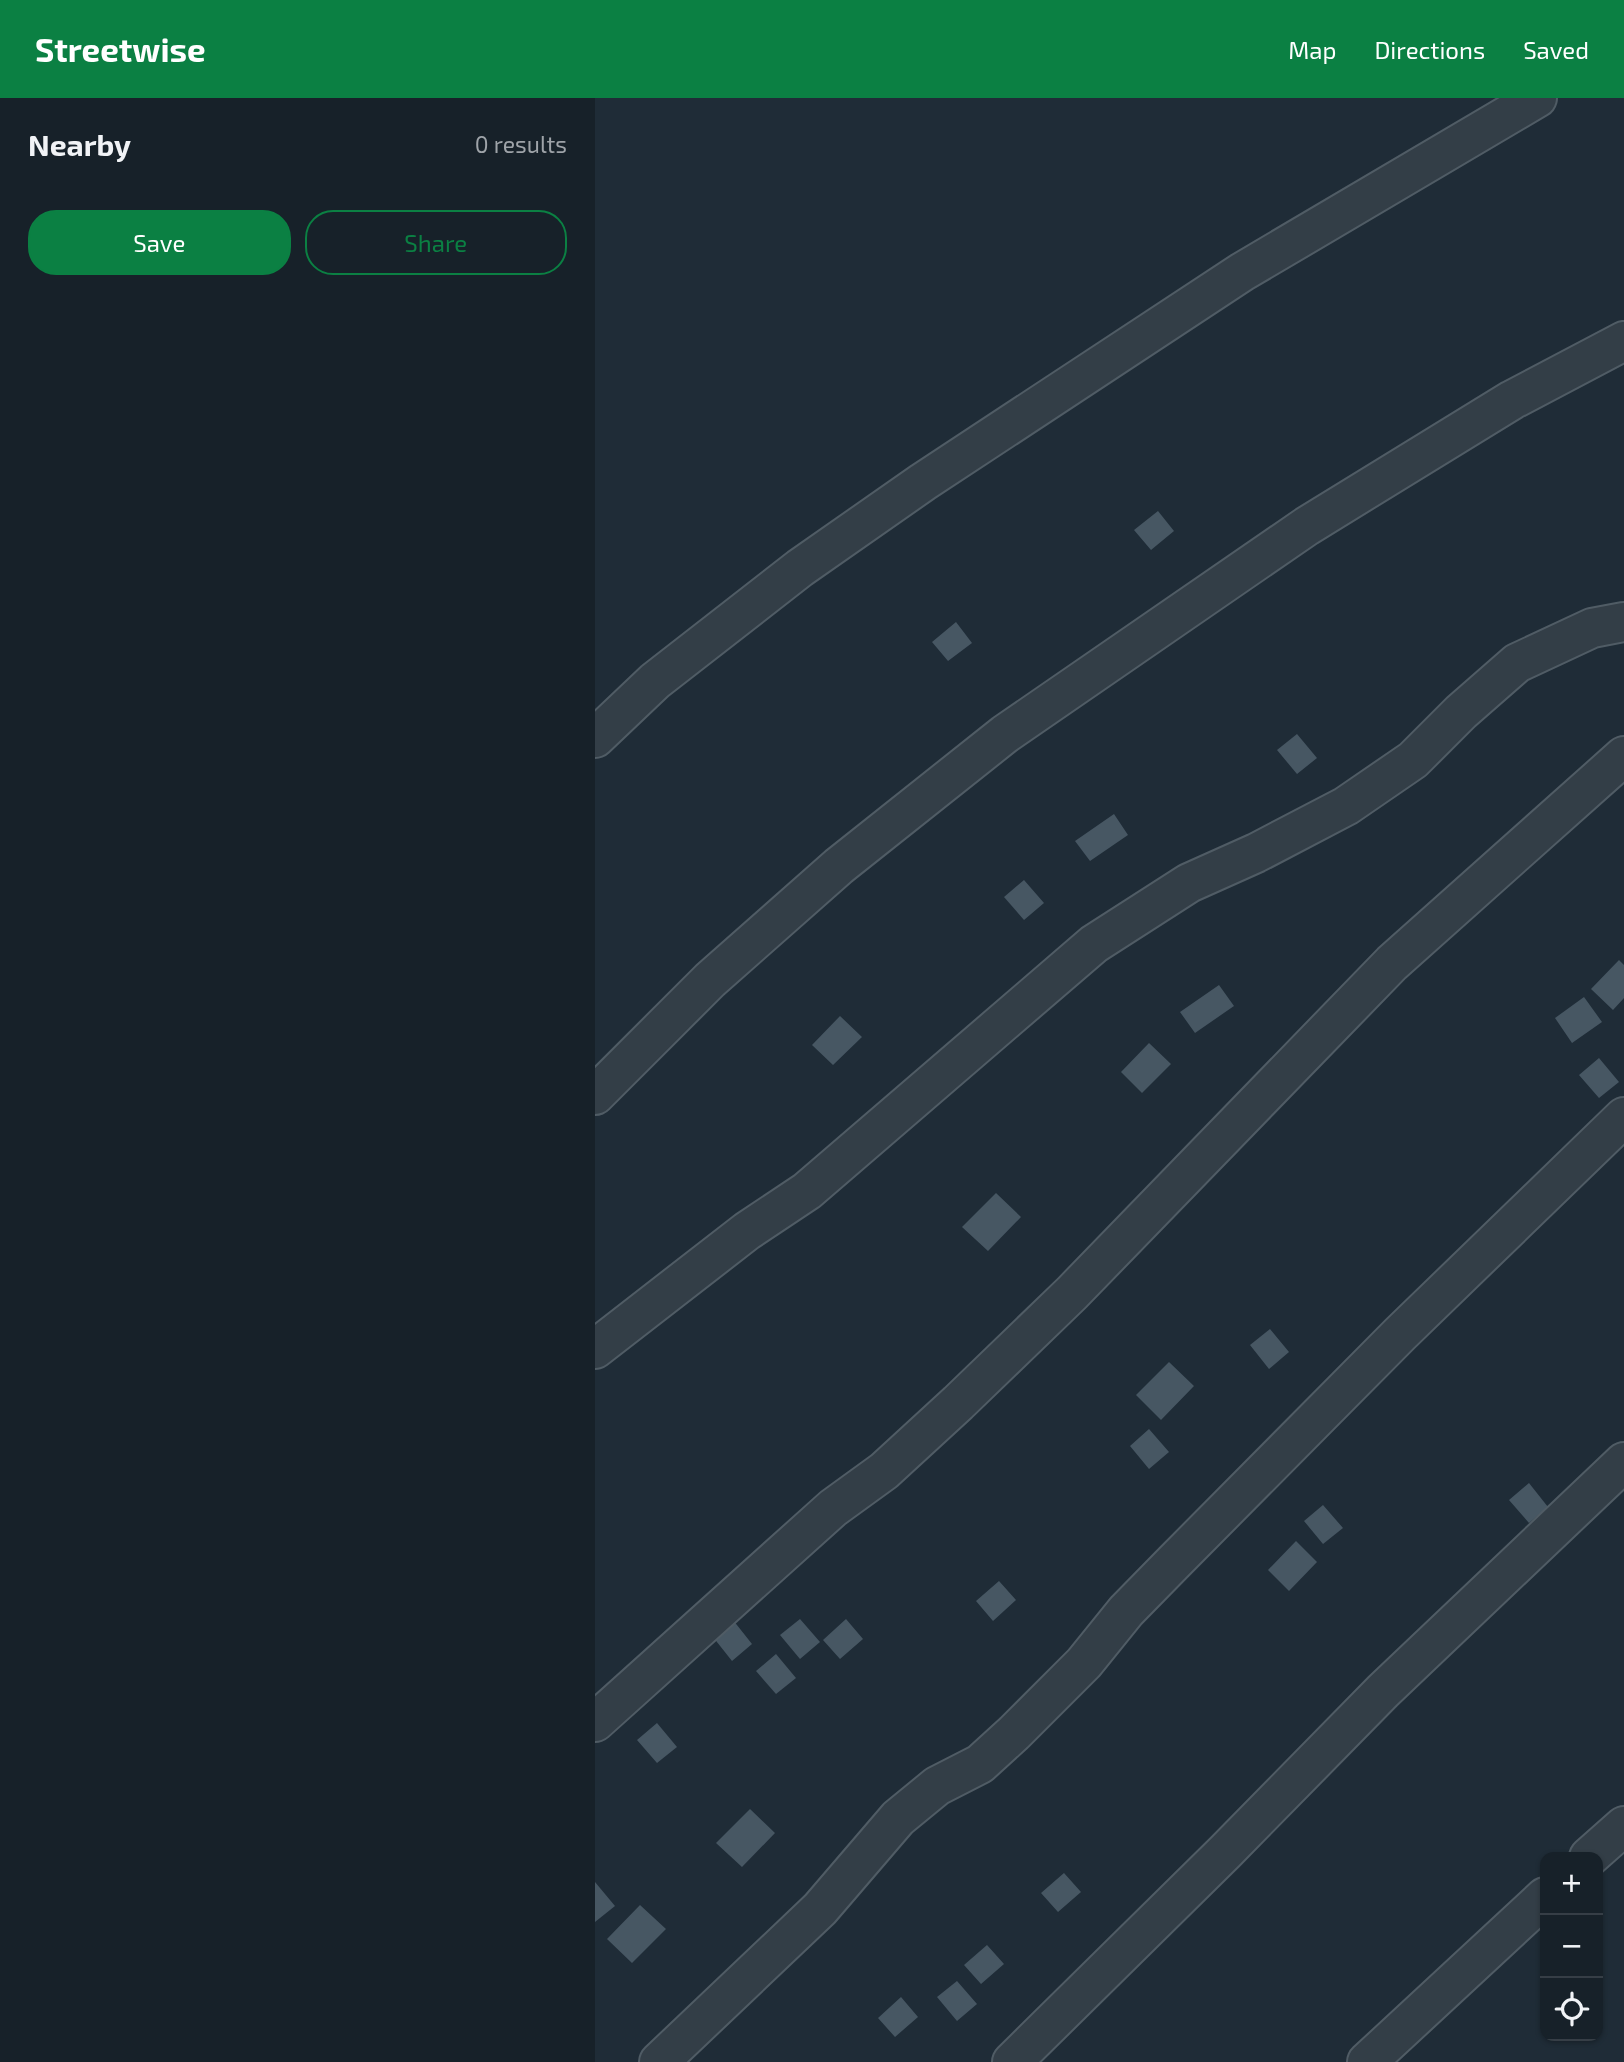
<!DOCTYPE html>
<meta charset="utf-8">
<style>
:root{--surface:#172129;--page:#242e35;--text:#f1f3f6;--muted:#9ea3a8;--line:#363e46;--accent:#0b8043}
body{margin:0;font-family:"Exo 2",sans-serif;background:var(--page);color:var(--text)}
.controls{position:absolute;right:21px;bottom:21px;display:grid;overflow:hidden;border-radius:14px;box-shadow:0 2px 5px #0004}
.controls button{width:63px;height:63px;display:grid;place-items:center;padding:0;border:0;border-bottom:2px solid var(--line);background:var(--surface);color:var(--text);font:35px sans-serif}
.list{margin:0;padding:0;list-style:none}
h2{display:flex;justify-content:space-between;align-items:center;height:91px;margin:0;padding:0 28px;font-size:30px}
h2 small{font-size:23px;font-weight:400;color:var(--muted)}
.actions{display:flex;gap:14px;padding:21px 28px}
.actions a{flex:1;padding:16px 0;border:2px solid var(--accent);border-radius:28px;text-align:center;font-size:24px;color:var(--accent)}
.actions .main{background:var(--accent);color:#fff}
.icon{flex:none;width:38px;height:38px;fill:none;stroke:currentColor;stroke-width:2;stroke-linecap:round;stroke-linejoin:round}
.map{position:relative;flex:none;width:1029px;height:1964px;overflow:hidden}
header{display:flex;align-items:center;gap:42px;box-sizing:border-box;height:98px;padding:0 35px;background:var(--accent);color:#fff}
header strong{font-size:33px}
nav{display:flex;gap:38px;margin-inline-start:auto;font-size:24px}
main{display:flex}
aside{flex:1;background:var(--surface)}
.map>svg:first-child{display:block}
</style>
<header>
<strong>Streetwise</strong>
<nav><a>Map</a><a>Directions</a><a>Saved</a></nav>
</header>
<main>
<aside>
<h2>Nearby<small>0 results</small></h2>
<ul class="list">
</ul>
<div class="actions"><a class="main">Save</a><a>Share</a></div>
</aside>
<div class="map">
<svg width="1029" height="1964" viewBox="0 0 1029 1964">
<rect width="100%" height="100%" fill="#1f2c37"/>
<path fill="#475763" d="M563 413 579 433 556 452 539 432Z
M361 524 377 545 353 563 337 544Z
M702 636 722 660 702 676 682 652Z
M519 716 533 737 495 763 480 743Z
M429 782 449 805 429 822 409 799Z
M1024 862 1029 867V900L1018 912 996 891Z
M624 887 639 908 600 935 585 914Z
M989 899 1007 924 977 945 960 920Z
M245 918 267 939 238 967 217 947Z
M554 945 576 966 547 995 526 974Z
M1004 960 1024 984 1004 1000 984 977Z
M401 1095 426 1119 393 1153 367 1129Z
M675 1231 694 1254 674 1271 655 1247Z
M574 1264 599 1288 566 1322 541 1297Z
M554 1331 574 1354 554 1371 535 1348Z
M934 1385 953 1409 934 1425 914 1402Z
M728 1407 748 1430 728 1446 709 1423Z
M701 1443 722 1464 694 1493 673 1472Z
M404 1483 421 1502 398 1523 381 1503Z
M205 1521 225 1544 205 1561 185 1537Z
M251 1521 268 1541 245 1561 228 1542Z
M138 1522 157 1546 137 1563 118 1539Z
M181 1556 201 1580 181 1596 161 1573Z
M62 1625 82 1649 62 1665 42 1642Z
M155 1711 180 1735 147 1769 121 1745Z
M469 1775 486 1794 463 1814 446 1795Z
M0 1784 20 1808 0 1824Z
M45 1807 71 1831 37 1865 12 1841Z
M392 1847 409 1866 386 1886 369 1867Z
M362 1883 382 1906 362 1923 342 1899Z
M306 1899 323 1919 300 1939 283 1920Z"/>
<g fill="none" stroke-linecap="round" stroke-linejoin="round">
<defs>
<path id="minor" d="M0 640 60 583 205 470 328 384 647 174 942 0
M0 997 115 882 244 768 410 636 712 428 917 302 1029 243
M0 1251 152 1133 212 1093 499 846 594 785 661 755 751 708 818 662 866 614 922 565 997 530 1029 524
M0 1624 238 1410 289 1373 363 1305 477 1195 797 865 1029 658
M994 1759 1029 1728
M64 1964 225 1811 303 1720 342 1688 385 1666 419 1635 489 1565 531 1513 579 1464 805 1236 1029 1019
M417 1964 630 1754 788 1593 1029 1364
M772 1964 950 1799"/>
</defs>
<use href="#minor" stroke="#505c65" stroke-width="42"/>
<use href="#minor" stroke="#333e47" stroke-width="38"/>
</g>
</svg>
<div class="controls">
<button>+</button>
<button>−</button>
<button><svg class="icon" aria-label="locate" viewBox="0 0 24 24"><circle cx="12" cy="12" r="6"/><path d="M12 2v4M12 18v4M2 12h4M18 12h4"/></svg></button>
</div>
</div>
</main>
